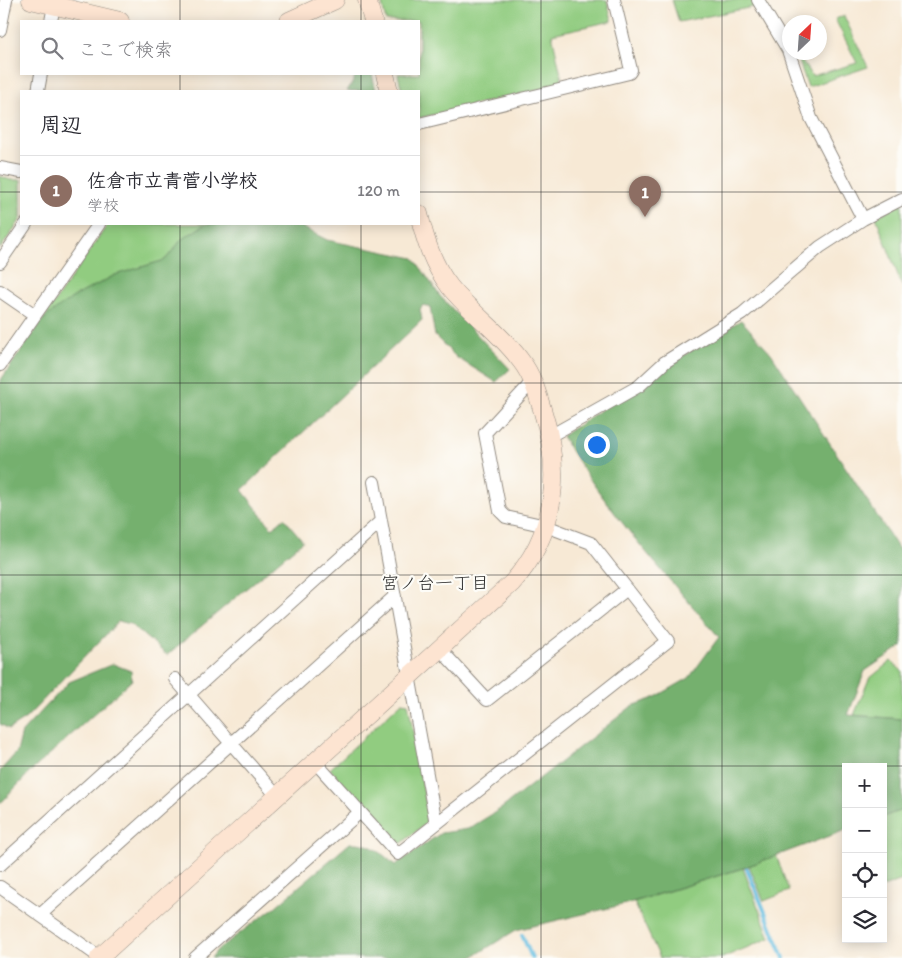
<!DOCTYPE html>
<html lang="ja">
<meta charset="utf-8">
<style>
:root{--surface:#fff;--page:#f7f7f7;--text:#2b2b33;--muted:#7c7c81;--line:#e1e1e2;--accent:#0b8043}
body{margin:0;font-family:Itim,"Klee One",sans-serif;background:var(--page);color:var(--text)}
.controls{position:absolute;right:15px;bottom:15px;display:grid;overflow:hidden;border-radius:0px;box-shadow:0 2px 12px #0003}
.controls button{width:45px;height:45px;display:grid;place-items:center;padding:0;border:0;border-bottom:1px solid var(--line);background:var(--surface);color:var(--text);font:25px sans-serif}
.compass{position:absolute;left:782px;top:15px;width:45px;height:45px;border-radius:50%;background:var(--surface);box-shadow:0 2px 12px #0003;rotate:25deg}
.you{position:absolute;left:596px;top:444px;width:18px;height:18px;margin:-12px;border:4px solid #fff;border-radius:50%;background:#1a73e8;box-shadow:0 0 0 8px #1a73e833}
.badge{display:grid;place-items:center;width:32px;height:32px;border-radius:50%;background:var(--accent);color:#fff;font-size:16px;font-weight:700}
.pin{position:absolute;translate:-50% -41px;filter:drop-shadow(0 1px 2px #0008)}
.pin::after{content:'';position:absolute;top:26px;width:18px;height:15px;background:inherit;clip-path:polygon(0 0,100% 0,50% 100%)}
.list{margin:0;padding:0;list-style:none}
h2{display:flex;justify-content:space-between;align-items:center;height:65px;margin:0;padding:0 20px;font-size:21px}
h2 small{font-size:16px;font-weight:400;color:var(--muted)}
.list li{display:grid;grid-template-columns:32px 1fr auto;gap:15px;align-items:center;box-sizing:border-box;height:70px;padding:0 20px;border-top:1px solid var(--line)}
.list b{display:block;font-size:19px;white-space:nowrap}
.list p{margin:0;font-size:16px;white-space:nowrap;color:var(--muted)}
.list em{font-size:16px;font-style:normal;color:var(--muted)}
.icon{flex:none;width:28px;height:28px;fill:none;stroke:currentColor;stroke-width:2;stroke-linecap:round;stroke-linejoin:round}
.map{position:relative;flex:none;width:902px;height:958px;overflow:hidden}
.search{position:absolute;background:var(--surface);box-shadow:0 2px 12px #0003;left:20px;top:20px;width:400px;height:55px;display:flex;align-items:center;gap:12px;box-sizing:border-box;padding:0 18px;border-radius:0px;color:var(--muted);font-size:19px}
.panel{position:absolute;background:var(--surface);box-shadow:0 2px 12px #0003;left:20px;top:90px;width:400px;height:135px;border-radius:0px}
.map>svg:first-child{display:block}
</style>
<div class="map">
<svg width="902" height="958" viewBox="0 0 902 958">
<rect width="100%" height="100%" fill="#fdfcf7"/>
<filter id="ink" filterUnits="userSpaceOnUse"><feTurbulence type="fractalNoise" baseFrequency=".02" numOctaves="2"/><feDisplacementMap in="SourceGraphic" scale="10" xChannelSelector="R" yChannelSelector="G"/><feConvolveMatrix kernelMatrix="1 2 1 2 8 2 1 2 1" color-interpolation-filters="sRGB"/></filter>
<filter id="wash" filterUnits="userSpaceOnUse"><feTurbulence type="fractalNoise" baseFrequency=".0096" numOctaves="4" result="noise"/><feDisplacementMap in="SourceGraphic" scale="20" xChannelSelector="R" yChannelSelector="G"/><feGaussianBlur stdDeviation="1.12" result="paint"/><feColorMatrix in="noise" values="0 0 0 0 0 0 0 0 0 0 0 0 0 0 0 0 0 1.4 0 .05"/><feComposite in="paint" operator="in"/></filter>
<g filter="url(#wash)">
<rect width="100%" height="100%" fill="#f7e9d5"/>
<path fill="#91cc80" stroke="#5e7c56" d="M381 0H607L612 21 552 34 563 84 419 118V91H402L398 74H419V21H386Z
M672 0H754L758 6 679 22Z
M844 16 868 67 808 87 796 53 812 76 857 63 835 19Z
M0 176 10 180H21V219L0 249Z
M902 203V286L876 217Z
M108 224H206L182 239 165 260 115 275 72 298 41 322Z
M891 661 902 671V719L854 715 869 679Z
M402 702 408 703 428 816 425 824 402 843 394 841 330 769Z
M902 810V880L883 887V817Z
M776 855 789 891 764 901 749 866Z
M743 868 770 938 722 958H660L634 902Z"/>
<path fill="#74b06e" stroke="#506e4c" d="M355 74H372L376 91H347L354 80Z
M206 224H296L327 240 414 258 440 296 510 369 496 382 456 357 435 336 430 307 423 305 420 309 422 320 242 490 272 528 284 518 303 541 167 655 130 624 119 621 26 718 9 729 0 724V381L41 322 51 313 72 298 115 275 165 260 182 239Z
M741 320 771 353 902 554V646L865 671 848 715 902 719V810L883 817V767H846V830L743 868 626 904 516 930 471 958H211L217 950 275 907 350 843C371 842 380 852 395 865L441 833 468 829 502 808 632 706 652 699 689 678 719 637C664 573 605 509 562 436L668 365Z
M113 664 131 671 132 680 29 773 0 804V771L17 752 22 732 69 682Z"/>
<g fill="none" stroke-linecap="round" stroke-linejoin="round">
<path stroke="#63bee1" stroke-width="4" d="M747 869 784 958
M522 935 532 958"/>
</g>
</g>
<g filter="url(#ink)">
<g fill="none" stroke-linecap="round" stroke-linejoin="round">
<defs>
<path id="street" d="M758 0 788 50 811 118 863 219
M51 21 54 6
M0 30 6 0
M38 91 41 74
M419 124 629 73 631 70 614 0
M0 168 21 172
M0 262 26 224
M0 291 35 315
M0 365 99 224
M550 436 639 386 665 362 742 314 820 247 863 219 902 199
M374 482 436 824
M440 649 487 700 627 589
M175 679 277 796
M315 762 398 854 668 641 591 543 546 526 506 517 500 511 485 433 533 381
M0 865 381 521
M0 887 101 958
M40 915 395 596
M195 958 360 812"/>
<path id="secondary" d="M31 0 120 21
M367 0 373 21
M289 21 335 0
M385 74 389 91
M99 958 512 583C557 533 562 471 542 409 537 392 532 375 521 361 501 333 471 313 450 287 433 265 425 240 419 214"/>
</defs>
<use href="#street" stroke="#918a80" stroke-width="14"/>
<use href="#secondary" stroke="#918a80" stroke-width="19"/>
<use href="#street" stroke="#fff" stroke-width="12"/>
<use href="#secondary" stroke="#fde4d1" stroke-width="18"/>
</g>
</g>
<path fill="none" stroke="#2b2b2b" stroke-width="1" stroke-opacity="0.55" d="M180 0V21M361 0V21M541 0V958M722 0V958M180 74V91M361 74V91M0 192H21M419 192H902M180 224V958M361 224V958M0 383H902M0 575H902M0 766H902"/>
<g text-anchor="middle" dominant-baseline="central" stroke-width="4.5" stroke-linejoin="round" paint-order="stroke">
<g font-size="18" fill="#2b2b2b" stroke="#fdfcf7">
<text x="435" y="583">宮ノ台一丁目</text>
</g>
</g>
</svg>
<div class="controls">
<button>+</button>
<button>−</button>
<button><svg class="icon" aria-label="locate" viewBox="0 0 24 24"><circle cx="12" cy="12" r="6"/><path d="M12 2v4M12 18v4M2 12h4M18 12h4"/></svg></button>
<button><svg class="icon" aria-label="layers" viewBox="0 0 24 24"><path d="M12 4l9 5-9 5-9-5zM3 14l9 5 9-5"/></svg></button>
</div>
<svg class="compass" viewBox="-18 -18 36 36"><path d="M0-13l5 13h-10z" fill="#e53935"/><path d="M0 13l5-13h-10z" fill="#7c7c81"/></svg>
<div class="you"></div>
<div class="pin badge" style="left:645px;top:217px;background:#8d6e63">1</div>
<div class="search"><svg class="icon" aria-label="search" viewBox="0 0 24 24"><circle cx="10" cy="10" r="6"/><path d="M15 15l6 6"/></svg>ここで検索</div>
<section class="panel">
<h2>周辺<small></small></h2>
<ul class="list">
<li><span class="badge" style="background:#8d6e63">1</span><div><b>佐倉市立青菅小学校</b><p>学校</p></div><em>120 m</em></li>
</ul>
</section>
</div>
